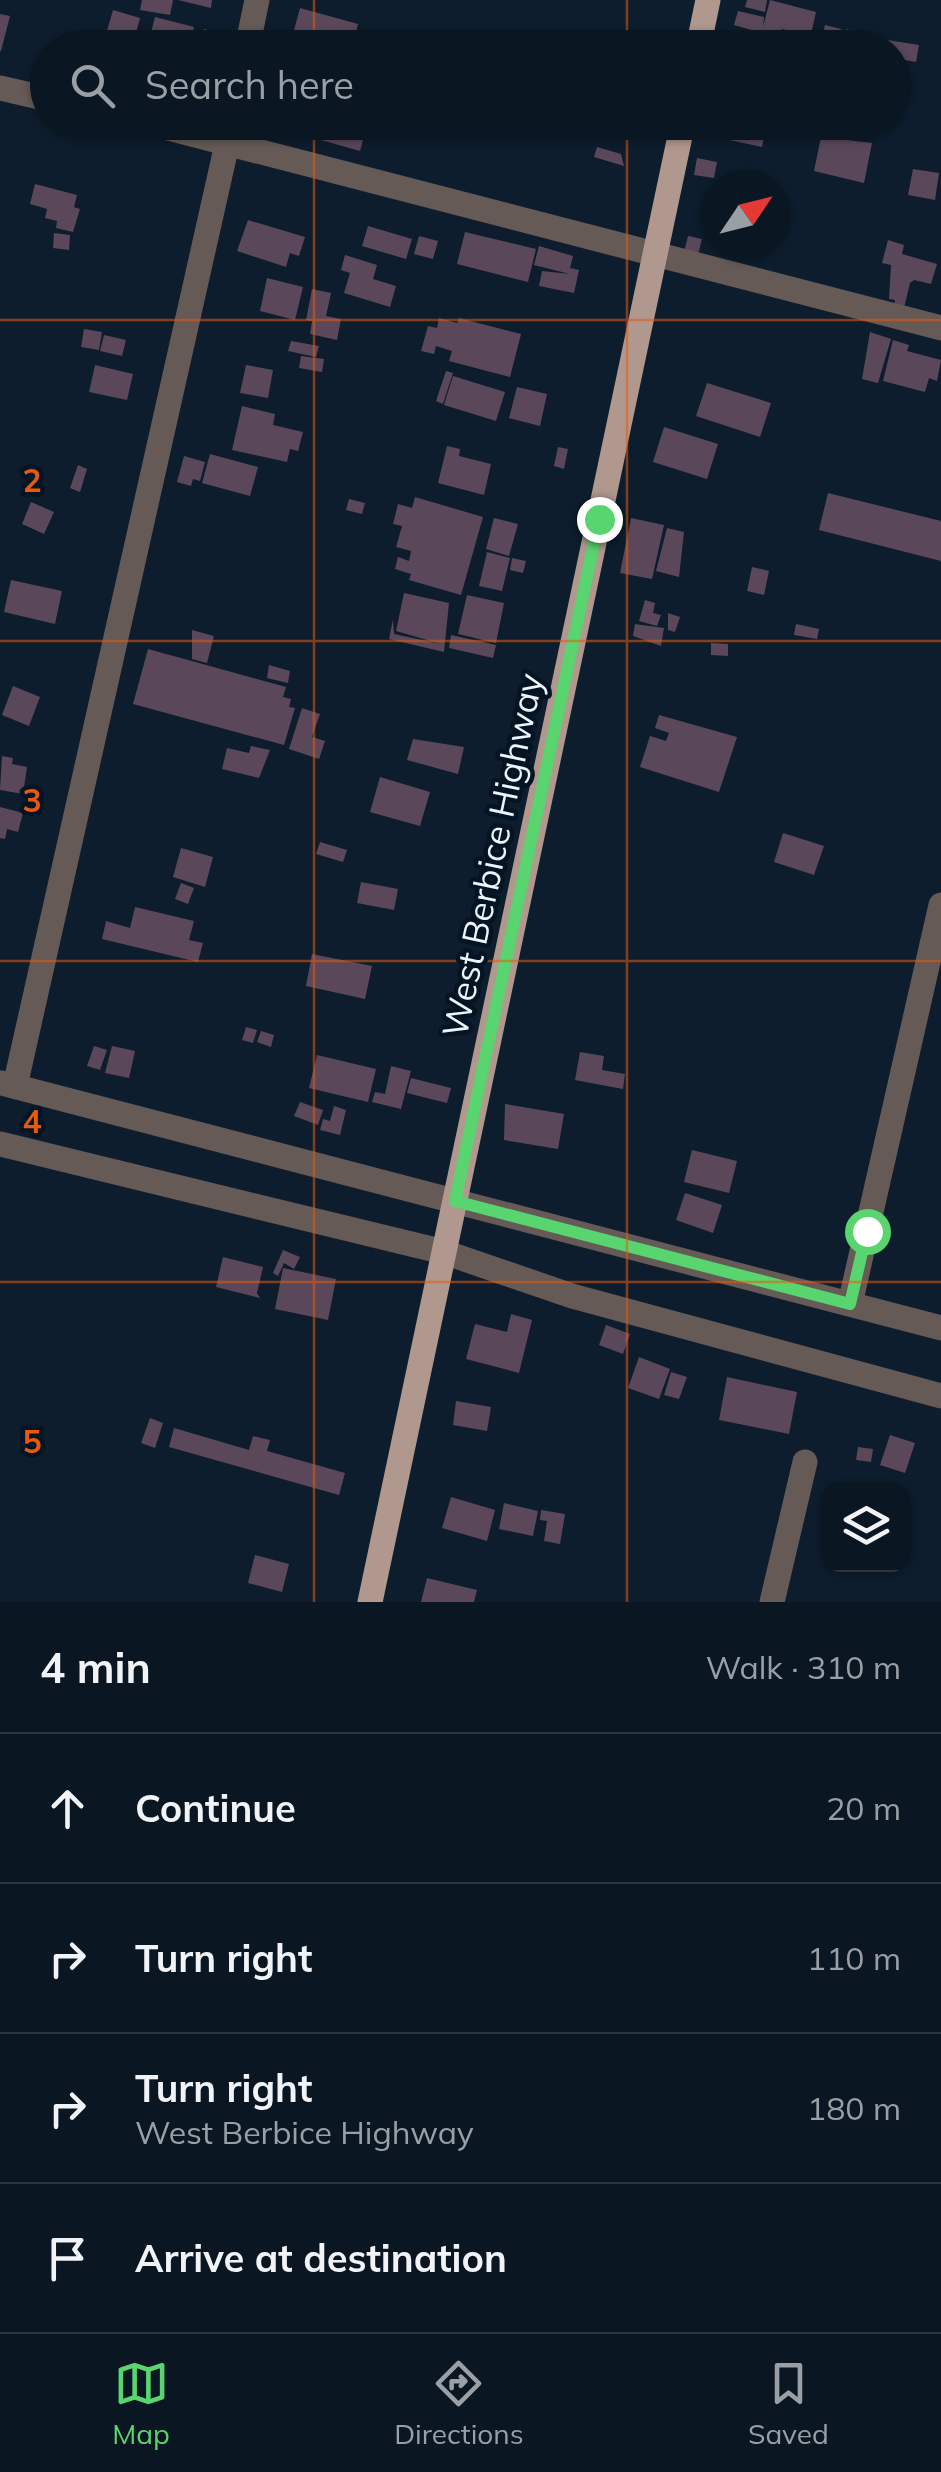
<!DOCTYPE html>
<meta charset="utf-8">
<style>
:root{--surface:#0a1622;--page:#18232f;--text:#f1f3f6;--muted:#999fa5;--line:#2a3540;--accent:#59d56f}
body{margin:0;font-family:Mulish,sans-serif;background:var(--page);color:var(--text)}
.controls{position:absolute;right:30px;bottom:30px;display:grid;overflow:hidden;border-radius:20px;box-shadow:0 2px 8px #0004}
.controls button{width:90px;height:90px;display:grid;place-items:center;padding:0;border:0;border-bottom:2px solid var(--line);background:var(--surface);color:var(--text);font:50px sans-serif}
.compass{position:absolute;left:701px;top:170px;width:90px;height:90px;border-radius:50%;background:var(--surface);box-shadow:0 2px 8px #0004;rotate:55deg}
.stop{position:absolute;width:30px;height:30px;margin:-22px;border:8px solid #59d56f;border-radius:50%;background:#fff}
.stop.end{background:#59d56f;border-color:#fff;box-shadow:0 2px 10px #0008}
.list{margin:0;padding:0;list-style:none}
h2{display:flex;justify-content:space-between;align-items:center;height:130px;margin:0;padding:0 40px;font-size:42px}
h2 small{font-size:32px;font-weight:400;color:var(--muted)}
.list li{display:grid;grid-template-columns:65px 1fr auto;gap:30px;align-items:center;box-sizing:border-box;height:150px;padding:0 40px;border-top:2px solid var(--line)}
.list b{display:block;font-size:38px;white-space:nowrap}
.list p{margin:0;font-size:32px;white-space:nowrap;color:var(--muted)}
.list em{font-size:32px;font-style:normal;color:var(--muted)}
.icon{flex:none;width:55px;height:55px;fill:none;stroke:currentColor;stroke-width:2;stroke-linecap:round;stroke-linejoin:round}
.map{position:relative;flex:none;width:941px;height:1602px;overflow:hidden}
.search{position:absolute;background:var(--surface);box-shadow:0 2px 8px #0004;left:30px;right:30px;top:30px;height:110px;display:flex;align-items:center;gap:25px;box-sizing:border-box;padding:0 35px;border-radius:55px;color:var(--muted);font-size:38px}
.sheet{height:730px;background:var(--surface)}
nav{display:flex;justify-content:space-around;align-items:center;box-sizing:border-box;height:140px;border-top:2px solid var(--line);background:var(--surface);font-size:28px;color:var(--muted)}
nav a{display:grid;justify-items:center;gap:5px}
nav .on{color:var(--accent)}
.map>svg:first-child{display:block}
</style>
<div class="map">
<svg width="941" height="1602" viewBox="0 0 941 1602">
<rect width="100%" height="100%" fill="#0d1d2d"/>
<path fill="#5a485a" d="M142 0H173L170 15 140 10Z
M178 0H212L211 8Z
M747 0H767L765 12 745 7Z
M770 0 816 12 808 47 796 44 798 33 782 29 780 38 734 25 738 11 764 17 763 27Z
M300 8 358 24 352 48H328L292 38Z
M113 10 140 18 132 48H102Z
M0 14 10 16 1 51H0Z
M155 17 194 27 189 48H147Z
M825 25 841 29 837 48H820Z
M204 29 228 35 225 48 200 47Z
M846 29 870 35 868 48H842Z
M737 37 778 46 777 48H734Z
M875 38 919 45 916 62 894 58V48H874Z
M284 122H368L360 151 282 129Z
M718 122H767L762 147 725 139 727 133 716 131Z
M821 137 872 143 864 183 814 171Z
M597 147 621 154 624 166 594 157Z
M697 158 717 162 714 178 694 175Z
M913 169 939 173 935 200 908 195Z
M738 172 758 174 757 185 737 184Z
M35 184 77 195 74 207 80 209 73 232 56 228 57 221 45 218 47 209 30 204Z
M248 220 305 237 299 256 290 253 286 267 237 251Z
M368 226 412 239 406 259 362 246Z
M465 232 536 249 528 282 457 264Z
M54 233 70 235 69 250 53 248Z
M419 236 438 241 433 259 414 254Z
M688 236 702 239 698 255 684 252Z
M888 240 904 245 902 254 937 264 931 284 914 280 910 283 904 308 894 306 895 300 889 299 891 265 882 263Z
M539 246 573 256 570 268 579 270 574 293 539 286 542 271 570 274 534 265Z
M345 255 377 265 373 279 396 286 390 307 344 293 350 273 341 270Z
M267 278 303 287 295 320 260 311Z
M312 289 331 293 326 316 341 319 337 340 310 334 312 321 306 320Z
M439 318 457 323 459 318 521 334 510 377 449 361 452 351 436 346 434 354 421 351 428 326 437 328Z
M84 329 102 332 99 350 81 347Z
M870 332 891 339 878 383 862 379Z
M104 335 126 340 122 356 100 351Z
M893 340 909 345 907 351 941 360 937 381 929 378 925 392 883 381Z
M291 341 319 346 316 357 288 351Z
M301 356 324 359 322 372 299 368Z
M95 365 133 374 127 400 89 392Z
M246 365 273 370 268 398 240 393Z
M446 371 453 373 443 404 436 401Z
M453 376 505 392 496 421 444 405Z
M707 383 771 403 760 437 696 416Z
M517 387 547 394 540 426 509 418Z
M242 406 275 414 273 425 303 432 298 451 290 449 287 462 232 450Z
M664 427 718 444 707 479 653 462Z
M447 446 460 449 459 456 491 464 484 495 438 483Z
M558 447 568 449 564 469 554 466Z
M210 454 258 467 250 496 202 483Z
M184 456 205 462 200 481 193 479 191 486 177 482Z
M78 465 87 469 80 492 70 488Z
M828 493 941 521V561L819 530Z
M415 497 483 517 461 595 409 580 411 574 395 569 398 557 409 561 411 551 396 547 402 526 393 524 398 504 412 508Z
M349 499 365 503 362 514 346 510Z
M31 502 54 512 44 534 22 524Z
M494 518 518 524 509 556 486 549Z
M631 518 664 525 652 579 620 573Z
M667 528 684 532 679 577 656 571Z
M487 552 510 558 502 591 479 586Z
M512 558 526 561 523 573 510 570Z
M752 567 769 571 764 595 747 591Z
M11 580 62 591 55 624 4 612Z
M404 593 449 603 444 652 389 639 393 619 394 634 441 644 396 631Z
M467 595 504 603 496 643 458 634Z
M645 600 655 603 653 613 661 615 657 626 639 621Z
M668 613 680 617 675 632 668 630Z
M635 624 664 628 661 646 633 636Z
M796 624 819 629 817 639 794 635Z
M192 630 214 636 207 663 192 659Z
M451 635 496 645 493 658 449 648Z
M711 643 728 644V656L711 655Z
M148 649 286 687 283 697 291 699 289 707 295 708 284 745 133 704Z
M269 665 290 671 288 683 267 678Z
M13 686 40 697 29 726 2 715Z
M302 708 320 714 312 737 325 741 319 759 289 749Z
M659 715 737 737 719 792 640 767 650 736 666 741 669 733 655 728Z
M413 739 464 747 458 774 407 760Z
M251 746 270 750 259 778 222 769 227 748 249 753Z
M2 756 13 758 12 764 27 767 23 794 0 790Z
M380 777 430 792 420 826 370 812Z
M0 807 23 813 18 832 7 829 5 839 0 838Z
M783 833 824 846 814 875 774 862Z
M320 842 347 850 343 862 316 854Z
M181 848 213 857 205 887 173 877Z
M361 882 398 889 394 910 357 903Z
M181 883 194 888 188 904 175 899Z
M135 907 194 921 189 940 203 943 198 962 102 939 106 921 130 928Z
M312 954 372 966 365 999 306 986Z
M246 1027 257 1030 253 1043 242 1040Z
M261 1031 274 1035 271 1047 257 1042Z
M94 1046 107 1050 100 1070 87 1066Z
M112 1046 135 1051 129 1078 105 1073Z
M580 1052 604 1056 602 1070 625 1074 623 1089 575 1080Z
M317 1055 376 1069 368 1102 309 1088Z
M391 1066 411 1071 401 1109 372 1102 375 1092 385 1094Z
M411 1078 451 1088 447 1103 407 1093Z
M300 1102 323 1110 318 1125 294 1116Z
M505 1104 564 1114 558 1149 504 1140Z
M334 1106 346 1110 340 1135 320 1130 323 1119 330 1121Z
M692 1150 737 1161 729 1193 684 1182Z
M685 1193 722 1205 713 1233 676 1220Z
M283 1250 300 1257 294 1269 284 1263 278 1276 273 1273Z
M223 1257 263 1267 257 1293 260 1298 216 1287Z
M283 1268 336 1279 328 1320 275 1309Z
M511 1314 532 1320 519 1373 466 1359 475 1324 507 1332Z
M606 1325 630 1334 623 1354 599 1345Z
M639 1357 670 1369 659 1399 628 1388Z
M671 1372 687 1377 679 1399 664 1395Z
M727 1377 797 1392 789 1434 719 1420Z
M456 1401 491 1407 487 1431 453 1425Z
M150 1418 163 1423 155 1448 141 1443Z
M174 1428 249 1450 253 1436 270 1440 267 1451 345 1473 339 1495 169 1447Z
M890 1435 915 1443 905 1473 880 1465Z
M858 1447 873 1449 871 1462 856 1460Z
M451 1497 495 1510 487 1541 442 1528Z
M504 1503 538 1511 533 1536 499 1529Z
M541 1510 565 1514 560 1544 544 1541 547 1521 540 1520Z
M255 1555 289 1564 282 1592 248 1583Z
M427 1578 477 1590 474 1602H421Z"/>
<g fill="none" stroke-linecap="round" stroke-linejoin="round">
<path stroke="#655a55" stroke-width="25" d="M247 48 257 0
M0 88 48 99
M145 122 941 328
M2 1083 941 1328
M15 1086 232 122
M0 1144 444 1252 572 1296 941 1396
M850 1304 941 905
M772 1602 805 1462"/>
<path stroke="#b0988e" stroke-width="25" d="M698 48 708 0
M370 1602 683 122"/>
</g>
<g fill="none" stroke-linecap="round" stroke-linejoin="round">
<path stroke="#59d56f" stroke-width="12" d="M599 519 455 1201 850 1304 867 1231"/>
</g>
<path fill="none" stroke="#e8590c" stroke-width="2.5" stroke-opacity="0.55" d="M314 0V48M627 0V48M314 122V1602M627 122V1602M0 320H941M0 641H941M0 961H941M0 1282H941"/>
<g text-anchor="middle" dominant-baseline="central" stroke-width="9" stroke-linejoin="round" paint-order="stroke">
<g font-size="35" fill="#ecf4fd" stroke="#051423">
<text transform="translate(492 855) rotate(-78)">West Berbice Highway</text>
</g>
</g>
<g font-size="32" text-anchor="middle" font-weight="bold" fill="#e8590c" stroke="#051423" stroke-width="9" stroke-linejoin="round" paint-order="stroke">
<text x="32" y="492">2</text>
<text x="32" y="812">3</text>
<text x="32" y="1133">4</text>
<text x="32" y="1453">5</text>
</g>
</svg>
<div class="controls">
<button><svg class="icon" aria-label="layers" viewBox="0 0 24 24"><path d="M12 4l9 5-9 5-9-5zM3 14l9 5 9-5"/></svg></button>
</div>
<svg class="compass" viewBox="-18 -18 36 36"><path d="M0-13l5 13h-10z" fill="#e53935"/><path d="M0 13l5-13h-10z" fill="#999fa5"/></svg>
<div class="stop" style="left:867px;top:1231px"></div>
<div class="stop end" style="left:599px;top:519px"></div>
<div class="search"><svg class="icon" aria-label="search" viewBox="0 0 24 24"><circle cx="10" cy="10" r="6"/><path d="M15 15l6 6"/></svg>Search here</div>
</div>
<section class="sheet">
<h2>4 min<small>Walk · 310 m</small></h2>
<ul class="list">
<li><svg class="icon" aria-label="ahead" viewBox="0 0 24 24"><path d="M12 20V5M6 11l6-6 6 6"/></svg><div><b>Continue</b></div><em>20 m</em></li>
<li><svg class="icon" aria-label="right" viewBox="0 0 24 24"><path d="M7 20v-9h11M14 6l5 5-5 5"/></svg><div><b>Turn right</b></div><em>110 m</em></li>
<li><svg class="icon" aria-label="right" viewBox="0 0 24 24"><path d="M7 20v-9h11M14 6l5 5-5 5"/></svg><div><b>Turn right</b><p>West Berbice Highway</p></div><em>180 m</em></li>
<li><svg class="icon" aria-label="arrive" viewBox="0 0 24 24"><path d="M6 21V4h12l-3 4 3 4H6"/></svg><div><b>Arrive at destination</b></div></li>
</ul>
</section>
<nav>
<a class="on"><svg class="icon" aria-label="map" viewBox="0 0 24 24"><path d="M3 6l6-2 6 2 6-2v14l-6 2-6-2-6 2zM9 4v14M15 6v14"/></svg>Map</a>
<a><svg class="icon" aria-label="directions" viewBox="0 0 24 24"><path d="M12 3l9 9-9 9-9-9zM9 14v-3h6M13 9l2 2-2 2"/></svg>Directions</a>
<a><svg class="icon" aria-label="saved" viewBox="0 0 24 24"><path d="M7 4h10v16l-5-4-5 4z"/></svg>Saved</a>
</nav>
